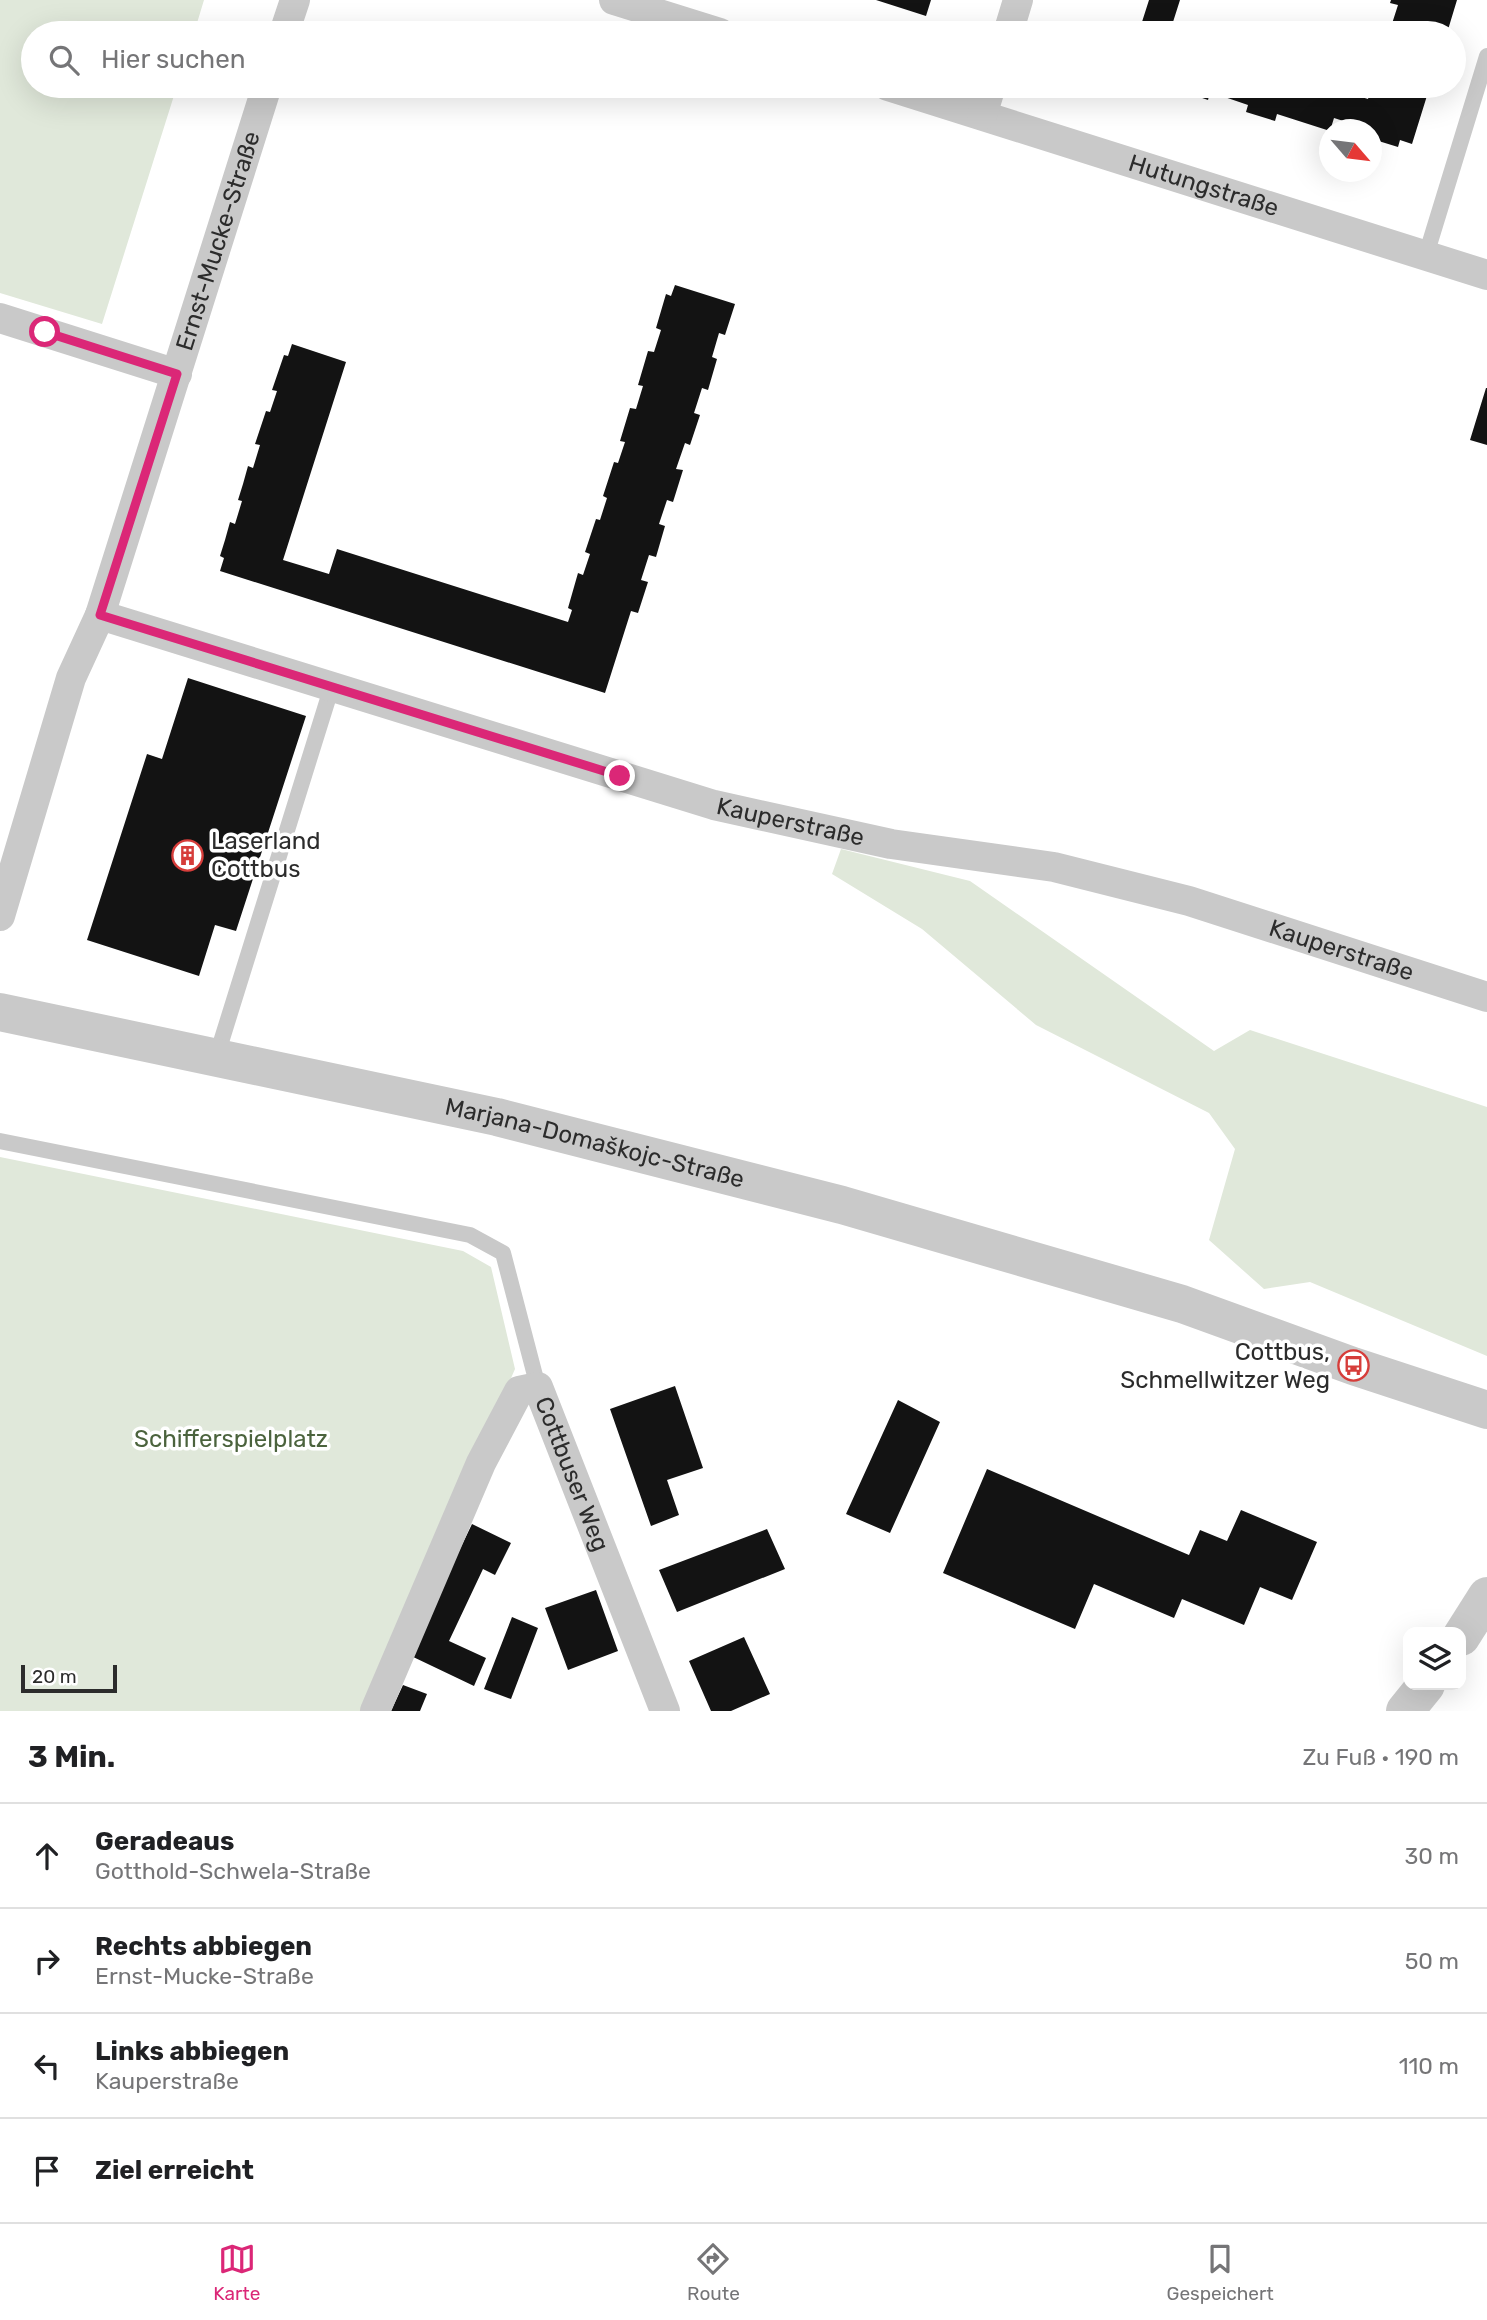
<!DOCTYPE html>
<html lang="de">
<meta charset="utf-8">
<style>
:root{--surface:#fff;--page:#f2f2f2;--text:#202124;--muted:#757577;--line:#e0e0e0;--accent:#db2777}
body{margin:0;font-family:Rubik,sans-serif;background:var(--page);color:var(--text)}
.controls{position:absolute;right:21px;bottom:21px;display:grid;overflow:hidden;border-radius:14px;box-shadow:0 7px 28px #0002}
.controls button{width:63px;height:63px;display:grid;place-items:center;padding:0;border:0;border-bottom:2px solid var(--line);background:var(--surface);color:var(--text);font:35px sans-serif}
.compass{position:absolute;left:1319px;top:119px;width:63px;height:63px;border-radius:50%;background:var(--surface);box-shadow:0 7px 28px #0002;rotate:118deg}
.scale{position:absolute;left:21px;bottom:18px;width:96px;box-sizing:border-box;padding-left:7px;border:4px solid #2c2c2c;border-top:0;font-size:19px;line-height:24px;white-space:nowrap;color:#2c2c2c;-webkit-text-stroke:5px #fff;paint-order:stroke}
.stop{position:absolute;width:21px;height:21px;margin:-16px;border:5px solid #db2777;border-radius:50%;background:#fff}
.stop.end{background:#db2777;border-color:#fff;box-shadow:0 2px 7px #0008}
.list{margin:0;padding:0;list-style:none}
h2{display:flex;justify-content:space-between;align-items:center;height:91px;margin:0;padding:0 28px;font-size:30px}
h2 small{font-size:23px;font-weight:400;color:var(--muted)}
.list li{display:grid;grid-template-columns:46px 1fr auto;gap:21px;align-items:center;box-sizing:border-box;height:105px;padding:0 28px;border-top:2px solid var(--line)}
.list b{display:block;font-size:26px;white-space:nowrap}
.list p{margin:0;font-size:23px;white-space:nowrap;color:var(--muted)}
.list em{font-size:23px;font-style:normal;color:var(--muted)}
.icon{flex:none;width:38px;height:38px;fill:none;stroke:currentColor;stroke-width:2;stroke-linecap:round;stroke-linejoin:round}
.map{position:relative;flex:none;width:1487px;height:1711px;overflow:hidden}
.search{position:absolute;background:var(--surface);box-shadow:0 7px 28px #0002;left:21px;right:21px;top:21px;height:77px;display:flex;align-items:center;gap:18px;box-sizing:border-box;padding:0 24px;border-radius:38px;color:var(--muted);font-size:26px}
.sheet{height:511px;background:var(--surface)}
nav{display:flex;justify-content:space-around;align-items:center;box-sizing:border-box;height:98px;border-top:2px solid var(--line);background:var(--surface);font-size:19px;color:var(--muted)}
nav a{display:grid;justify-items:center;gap:4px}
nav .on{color:var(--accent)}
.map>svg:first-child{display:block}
</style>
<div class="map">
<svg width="1487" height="1711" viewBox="0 0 1487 1711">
<rect width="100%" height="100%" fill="#fff"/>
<path fill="#e0e8da" d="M0 0H204L194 33H33V86H177L102 324 0 293Z
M841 849 970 881 1214 1051 1250 1030 1487 1107V1356L1310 1282 1264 1289 1209 1240 1235 1149 1209 1113 1036 1025 922 929 832 874Z
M0 1157 463 1251 491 1267 515 1369 365 1711H0Z"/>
<path fill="#131313" d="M876 0H931L926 16Z
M1149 0H1180L1173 22 1206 33H1130L1133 23 1141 25Z
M1391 0H1457L1447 33H1389L1398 5 1390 3Z
M1180 86H1344L1342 91 1368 99 1372 86H1430L1412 144 1400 140 1398 147 1372 139V130L1334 118 1330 131 1277 114 1275 121 1246 112 1248 105 1210 92 1208 100 1179 90Z
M675 285 735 304 725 335 719 333 712 357 717 359 708 390 702 388 694 413 700 415 690 445 685 443 676 469 683 470 673 502 667 500 659 524 665 526 656 557 649 555 641 580 648 582 638 613 631 611 605 693 220 571 224 558 220 556 225 540 230 522 235 524 242 501 238 500 243 484 248 466 253 468 260 445 255 444 266 411 270 412 277 391 272 390 284 355 288 356 292 344 346 362 283 560 329 574 337 549 568 622 572 610 568 608 578 573 583 575 590 554 585 552 596 519 600 520 607 498 603 496 614 462 618 463 625 442 620 441 630 408 636 409 643 386 638 385 648 351 654 352 661 330 656 328 666 294 671 296Z
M1486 388H1487V445L1470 440Z
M188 678 306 716 236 931 215 925 199 976 87 940 147 754 162 759Z
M675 1386 703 1468 667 1480 679 1515 651 1526 610 1409Z
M898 1400 940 1422 890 1533 846 1514Z
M987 1469 1189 1555 1200 1530 1227 1541 1241 1510 1317 1542 1292 1600 1260 1587 1244 1625 1182 1599 1174 1618 1094 1584 1075 1629 943 1573Z
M472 1524 511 1543 495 1575 483 1569 449 1641 486 1658 474 1686 409 1655Z
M767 1529 785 1569 677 1612 659 1570Z
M596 1590 618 1651 568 1670 545 1608Z
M512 1617 538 1628 511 1699 484 1689Z
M744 1637 770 1694 731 1711H711L689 1661Z
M403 1685 427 1694 420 1711H391Z"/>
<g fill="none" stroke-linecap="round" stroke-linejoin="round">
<path stroke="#c9c9c9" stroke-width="16" d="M1426 255 1487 56
M216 1058 332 686
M0 1141 470 1235 503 1253 538 1387"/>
<g stroke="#c9c9c9" stroke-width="30">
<path d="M614 0 720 33"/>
<path d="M284 33 295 0"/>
<path d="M1008 33 1018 0"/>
<path id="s1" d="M888 86 1487 275"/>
<path d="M982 115 991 86"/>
<path d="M0 318 177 374"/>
<path id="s2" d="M100 615 714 805 891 844 1054 867 1189 901 1487 997"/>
<path id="s3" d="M0 916 71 678 100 615 267 86"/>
<path id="s4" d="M375 1711 481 1463 519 1391 538 1387 665 1711"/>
</g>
<g stroke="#c9c9c9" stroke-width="38">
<path id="s5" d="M0 1012 497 1117 842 1205 1182 1304 1353 1366 1487 1410"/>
<path d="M1461 1637 1487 1596"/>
<path d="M1405 1711 1426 1685"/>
</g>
</g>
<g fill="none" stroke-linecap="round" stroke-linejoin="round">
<path stroke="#db2777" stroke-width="9" d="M45 332 177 374 100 615 620 776"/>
</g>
<defs>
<symbol id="building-ring" viewBox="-11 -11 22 22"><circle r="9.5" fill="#fff" stroke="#d63d3a" stroke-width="1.5"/><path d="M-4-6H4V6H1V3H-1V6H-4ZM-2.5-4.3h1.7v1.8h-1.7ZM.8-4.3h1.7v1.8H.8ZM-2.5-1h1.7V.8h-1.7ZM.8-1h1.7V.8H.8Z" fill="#d63d3a"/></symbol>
<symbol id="bus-ring" viewBox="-11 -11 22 22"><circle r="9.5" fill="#fff" stroke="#d63d3a" stroke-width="1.5"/><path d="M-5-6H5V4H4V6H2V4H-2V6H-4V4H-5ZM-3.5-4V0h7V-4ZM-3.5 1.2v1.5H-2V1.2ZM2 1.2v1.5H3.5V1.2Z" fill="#d63d3a"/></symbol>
</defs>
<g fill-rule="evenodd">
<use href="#building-ring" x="170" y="838" width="35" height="35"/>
<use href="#bus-ring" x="1336" y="1348" width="35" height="35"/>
</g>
<g text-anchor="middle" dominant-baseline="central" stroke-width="7" stroke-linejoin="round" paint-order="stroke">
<g font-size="24" fill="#2c2c2c" stroke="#fff">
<text stroke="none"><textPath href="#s1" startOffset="331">Hutungstraße</textPath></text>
<text stroke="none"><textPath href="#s3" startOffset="710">Ernst-Mucke-Straße</textPath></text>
<text stroke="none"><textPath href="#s2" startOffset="721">Kauperstraße</textPath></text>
<text stroke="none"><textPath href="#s2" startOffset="1288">Kauperstraße</textPath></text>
<text stroke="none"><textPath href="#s5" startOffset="609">Marjana-Domaškojc-Straße</textPath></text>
<text stroke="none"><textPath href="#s4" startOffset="464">Cottbuser Weg</textPath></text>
</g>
<g font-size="24" fill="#2c2c2c" stroke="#fff" text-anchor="start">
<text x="211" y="841">Laserland<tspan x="211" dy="28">Cottbus</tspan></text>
<text x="1330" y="1352" text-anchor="end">Cottbus,<tspan x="1330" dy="28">Schmellwitzer Weg</tspan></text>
</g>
<g font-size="24" fill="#4b633d" stroke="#fff">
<text x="231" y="1439">Schifferspielplatz</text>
</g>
</g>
</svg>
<div class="controls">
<button><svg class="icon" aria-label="layers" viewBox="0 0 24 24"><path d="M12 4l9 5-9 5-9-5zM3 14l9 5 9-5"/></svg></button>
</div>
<svg class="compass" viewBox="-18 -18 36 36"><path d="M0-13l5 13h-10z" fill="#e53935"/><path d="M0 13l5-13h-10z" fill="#757577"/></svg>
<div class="scale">20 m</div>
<div class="stop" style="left:45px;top:332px"></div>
<div class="stop end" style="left:620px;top:776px"></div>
<div class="search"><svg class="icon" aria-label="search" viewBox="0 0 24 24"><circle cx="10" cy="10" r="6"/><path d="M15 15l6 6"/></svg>Hier suchen</div>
</div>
<section class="sheet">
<h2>3 Min.<small>Zu Fuß · 190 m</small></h2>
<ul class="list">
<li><svg class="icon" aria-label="ahead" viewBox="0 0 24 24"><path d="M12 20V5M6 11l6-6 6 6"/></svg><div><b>Geradeaus</b><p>Gotthold-Schwela-Straße</p></div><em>30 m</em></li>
<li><svg class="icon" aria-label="right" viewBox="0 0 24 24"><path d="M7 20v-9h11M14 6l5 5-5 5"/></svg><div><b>Rechts abbiegen</b><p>Ernst-Mucke-Straße</p></div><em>50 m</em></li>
<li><svg class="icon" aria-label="left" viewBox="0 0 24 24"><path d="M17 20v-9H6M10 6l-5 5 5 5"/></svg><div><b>Links abbiegen</b><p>Kauperstraße</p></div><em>110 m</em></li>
<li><svg class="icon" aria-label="arrive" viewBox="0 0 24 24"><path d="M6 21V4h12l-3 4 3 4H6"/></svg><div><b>Ziel erreicht</b></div></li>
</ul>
</section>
<nav>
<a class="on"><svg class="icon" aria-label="map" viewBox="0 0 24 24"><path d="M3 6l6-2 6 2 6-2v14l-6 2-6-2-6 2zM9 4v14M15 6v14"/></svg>Karte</a>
<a><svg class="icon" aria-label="directions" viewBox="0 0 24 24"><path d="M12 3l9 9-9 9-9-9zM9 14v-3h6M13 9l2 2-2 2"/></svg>Route</a>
<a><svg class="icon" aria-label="saved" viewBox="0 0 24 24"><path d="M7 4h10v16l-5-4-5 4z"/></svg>Gespeichert</a>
</nav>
